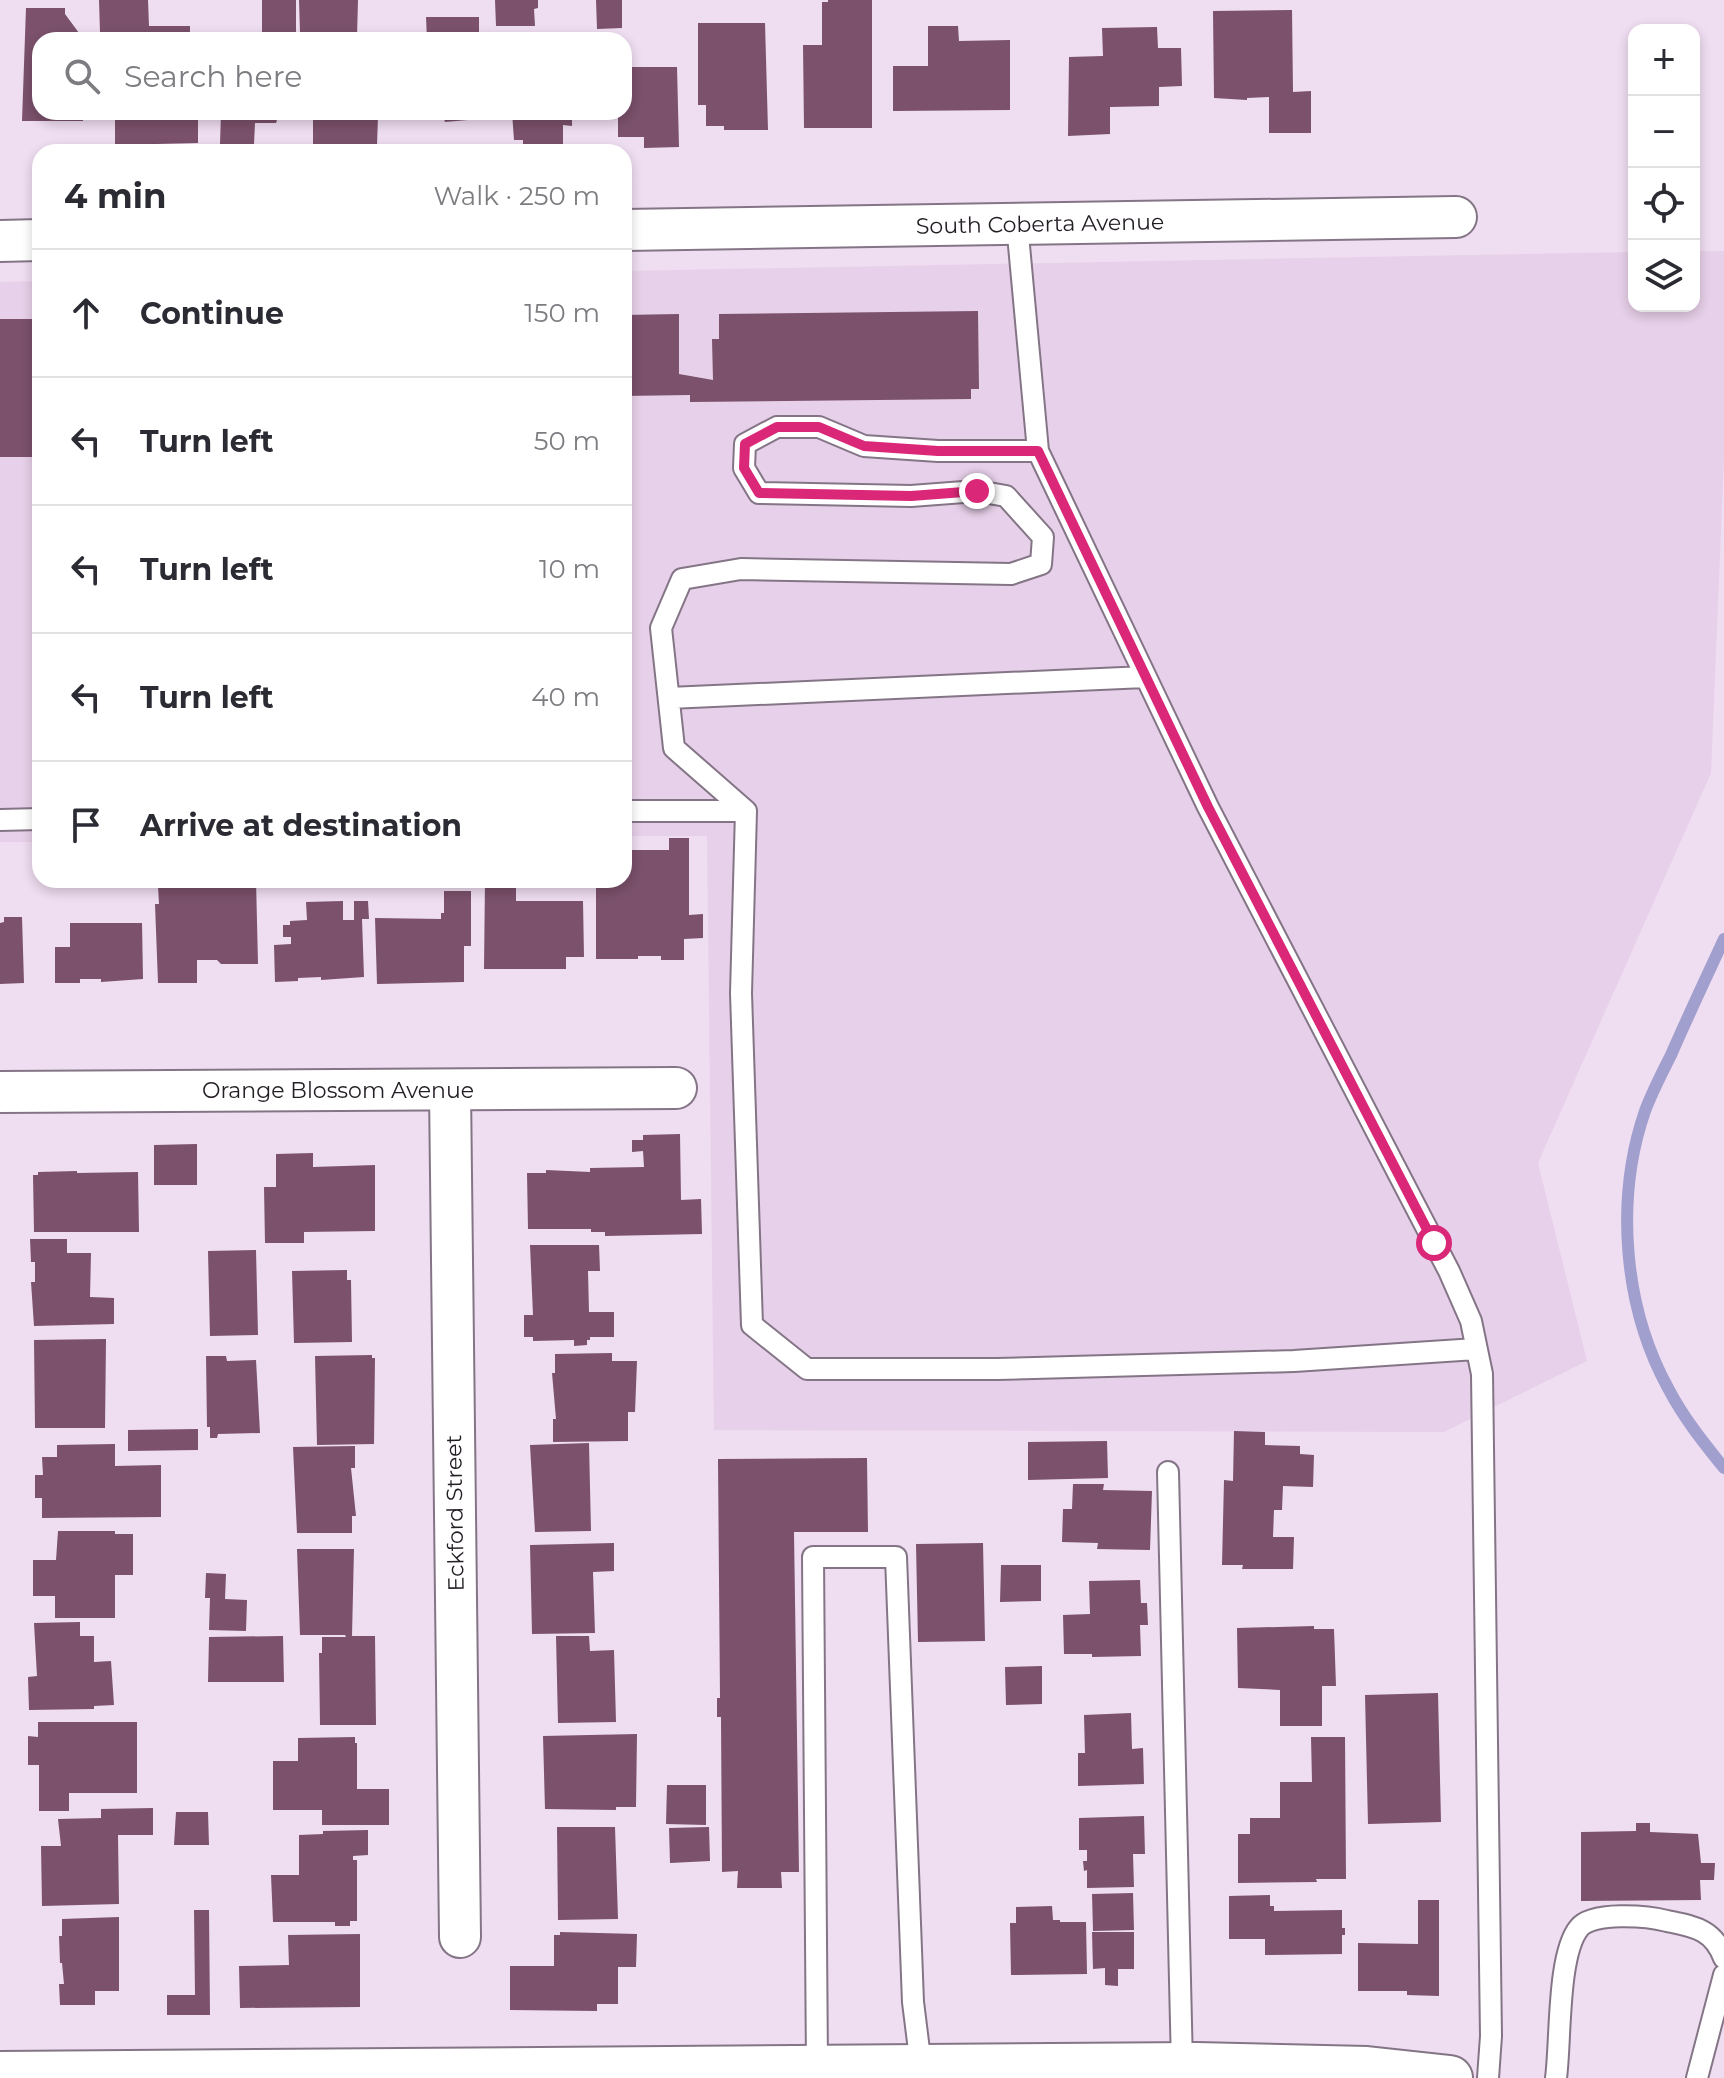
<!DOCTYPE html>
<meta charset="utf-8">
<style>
:root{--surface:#fff;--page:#f2f2f3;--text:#2b2b33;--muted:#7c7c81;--line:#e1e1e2}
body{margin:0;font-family:Montserrat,sans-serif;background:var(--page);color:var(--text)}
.controls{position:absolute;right:24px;top:24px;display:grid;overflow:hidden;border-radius:16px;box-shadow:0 4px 12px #0003}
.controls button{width:72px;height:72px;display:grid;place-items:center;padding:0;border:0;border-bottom:2px solid var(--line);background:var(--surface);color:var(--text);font:40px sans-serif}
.stop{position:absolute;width:24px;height:24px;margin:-18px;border:6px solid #db2777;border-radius:50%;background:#fff}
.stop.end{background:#db2777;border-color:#fff;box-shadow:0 2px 8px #0008}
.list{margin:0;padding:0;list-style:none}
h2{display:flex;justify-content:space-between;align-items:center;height:104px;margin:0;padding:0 32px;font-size:34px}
h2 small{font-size:26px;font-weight:400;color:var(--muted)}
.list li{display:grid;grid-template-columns:52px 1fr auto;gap:24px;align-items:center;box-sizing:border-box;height:128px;padding:0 32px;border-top:2px solid var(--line)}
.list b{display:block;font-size:30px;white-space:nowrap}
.list em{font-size:26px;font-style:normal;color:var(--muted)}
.icon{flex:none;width:44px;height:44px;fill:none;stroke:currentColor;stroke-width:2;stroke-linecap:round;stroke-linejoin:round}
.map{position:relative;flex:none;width:1724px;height:2078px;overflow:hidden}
.search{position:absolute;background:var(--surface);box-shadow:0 4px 12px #0003;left:32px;top:32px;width:600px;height:88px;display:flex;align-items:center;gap:20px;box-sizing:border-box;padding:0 28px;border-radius:24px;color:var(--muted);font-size:30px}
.panel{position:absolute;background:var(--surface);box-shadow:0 4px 12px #0003;left:32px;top:144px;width:600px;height:744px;border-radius:24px}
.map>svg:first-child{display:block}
</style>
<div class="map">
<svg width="1724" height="2078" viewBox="0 0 1724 2078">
<rect width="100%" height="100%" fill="#efddf1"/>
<path fill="#e7d0e9" d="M1694 251H1724V457L1711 773 1538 1163 1587 1361 1444 1432 714 1430 707 836H624V271L1634 252V306H1694Z
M40 281V842H0V282Z"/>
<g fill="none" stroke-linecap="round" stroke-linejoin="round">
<path stroke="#a09fcd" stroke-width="12" d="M1724 939C1706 978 1688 1016 1671 1055 1662 1073 1652 1092 1645 1111 1615 1198 1623 1306 1668 1388 1683 1417 1703 1442 1724 1468"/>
</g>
<path fill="#7b516b" d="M99 0H148L149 26H190V40H113V32H100Z
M262 0H296V32H300L299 0H358L357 37H343V40H296V37H262Z
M495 0H538V8L534 9 535 26H496Z
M596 0H622V28L597 29Z
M828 0H872V128H804L803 45H822V2H828Z
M26 8H65V14L79 33H83V40H40V112H83V121H22Z
M1292 10 1293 92 1311 91V133H1269V97L1247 98V100L1214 98 1213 11Z
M426 17H479V40H427Z
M698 23H765L768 130H724V126H706V105H698Z
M928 26H958L959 41 1010 40V110L893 111V66H928Z
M1157 27 1158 48H1181L1182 86 1159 87V106L1110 107V134L1068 136 1069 57 1103 56 1102 28Z
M624 67H677L679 147 644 148V137H618V112H624Z
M115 112H198V143L115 145Z
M221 112H281V119L277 120 276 123H255L254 144H220Z
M313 112H373V117H378L377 145H313Z
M419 112H479V119L445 122 444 119H419Z
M512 112H572V126L563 125V148L523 149V140H514Z
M978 311 979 389H971V399L690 402V395L624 396V315L679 314V374L713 380 712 339H719V314Z
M0 319H40V457H0Z
M669 838H689V915L703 914V938L684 939V960H661V956H638V959H596V880H624V850H669Z
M235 880H256L258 964H221L217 960H197V983H158L155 904H159L158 886 235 884Z
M485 880H516V901H583L584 957H566V969H484Z
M444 891H471V946H464V982L377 984 375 918 441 919V913H444Z
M343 901V920H354V901H368L369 919H362L364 977 321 980V977L298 978V981L275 982 274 945 291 944V937H283V925H290V921L307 920 306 902Z
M4 917H22L24 983 0 984V923L4 922Z
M70 923H142L143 979 101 982V979H80V983H55V947H70Z
M680 1134 681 1200 701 1199 702 1234 605 1236V1232H591V1229H528L527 1173H546V1170L590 1172V1168L644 1167 643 1151 632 1152V1140H643V1135Z
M197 1144V1185H154V1145Z
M313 1153V1167L375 1165V1231L304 1232V1243H265L264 1187H276V1154Z
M77 1171V1173L138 1172 139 1232H34L33 1175H38V1172Z
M30 1239H67V1253H91L90 1297 114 1298V1324L34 1326 31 1282H35V1262H31Z
M530 1245H599L600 1271H588L589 1312H614V1337H590V1340H587V1345L574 1346V1340L533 1341V1337H524V1315H533Z
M256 1250 258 1335 210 1336 208 1251Z
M347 1270V1280H351L352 1342 294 1343 292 1271Z
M106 1339 105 1428H35L34 1340Z
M612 1353V1361H637L635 1412H628V1441L553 1442V1419H556L552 1373H555V1354Z
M372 1355V1358H375L374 1444 317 1445 315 1356Z
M206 1356H226L227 1361 256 1360 260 1433 218 1434 217 1438H210V1427H207Z
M198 1429V1450L128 1451V1430Z
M1234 1431 1265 1432V1445L1300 1446V1454L1314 1455 1313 1487 1283 1486 1282 1510H1274L1273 1537H1294L1293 1569H1242L1243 1565H1222L1224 1480 1233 1481Z
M1107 1441 1108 1478 1028 1480V1442Z
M589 1443 591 1531 535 1532 530 1445Z
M115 1444V1466L161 1465V1517L42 1518V1498H35V1475H43L42 1457H57V1445Z
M355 1446V1468H351L356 1516H352V1533H297L293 1447Z
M867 1458 868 1532H794L799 1872H781L782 1888H737L738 1871 722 1872 721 1717H717V1698H720L718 1459Z
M1073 1484H1104L1103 1490 1152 1491 1150 1550 1097 1549 1098 1543 1062 1542 1063 1509H1072Z
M58 1531H115V1534H133V1575H115V1618H55V1596H33V1560H56Z
M614 1543V1571L593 1572 595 1633 532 1634 530 1545Z
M983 1543 985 1641 918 1642 916 1544Z
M297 1549H354L352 1636H375L376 1725H320L319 1653H322V1637H346L345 1635H300Z
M1001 1565H1041V1601L1000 1602Z
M206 1573 226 1574 225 1599 247 1600 246 1631 209 1630 210 1598H205Z
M1140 1580 1141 1603H1147L1148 1625H1140L1141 1656 1092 1657V1654H1064L1063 1615 1090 1614 1089 1581Z
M80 1622V1636H94V1662L111 1661 114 1705 94 1706V1709L29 1710 28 1677 37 1676 34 1623Z
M1314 1626V1629H1334L1336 1686H1322V1726H1280V1690L1238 1688 1237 1628Z
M283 1636 284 1682H208L209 1637Z
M556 1636H589L590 1651 614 1650 616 1722 558 1723Z
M1042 1666V1704L1006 1705 1005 1667Z
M1438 1693 1441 1822 1368 1824 1365 1695Z
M1131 1713 1132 1749 1143 1748 1144 1784 1078 1786V1753H1085L1084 1715Z
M38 1722H137V1793H69V1811H39V1765H28V1736L38 1737Z
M637 1734 636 1807H616V1810L545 1809 543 1736Z
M355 1737V1743H357V1789H389V1825H322V1810H273V1761H298V1738Z
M1311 1737H1345L1346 1879H1316L1317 1882 1238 1883V1834H1250V1818H1280V1782H1312Z
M667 1785H706V1825L666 1824Z
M153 1808V1835H118L119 1904 42 1906 41 1846H61L58 1819 101 1818V1809Z
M176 1812H208L209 1845H174Z
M1144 1816 1145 1854H1133L1134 1887 1087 1888V1870L1084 1871 1083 1861H1087V1850H1079V1818Z
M1636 1823H1650V1832L1698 1834 1701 1863H1715L1714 1880H1700L1701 1900 1581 1901V1832L1636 1831Z
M557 1827H615L618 1919 558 1920Z
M709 1827 710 1861 670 1863 669 1828Z
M368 1830V1855L353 1856V1860H357V1921H350V1926H335V1922H273L271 1875H299V1835L323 1834V1831Z
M1133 1893 1134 1930 1093 1931 1092 1894Z
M1270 1895V1906H1274V1911L1342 1910V1928H1345V1935H1342V1954L1265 1955V1939H1229V1896Z
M1418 1900H1439V1996L1407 1995V1991H1358V1943L1418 1944Z
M1052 1906 1053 1920H1060V1922H1086L1087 1974 1011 1975 1010 1923H1016V1907Z
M194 1910H209L210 2015H167V1995H195Z
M119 1917V1991H95V2005H60L59 1984H64L62 1963H60L59 1936H62V1919Z
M560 1932 637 1934 636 1967H618V2004H597V2011L510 2010V1966H554V1935H560Z
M1092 1932H1134V1969H1118V1986L1105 1985V1968L1093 1969Z
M360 1934V2007L240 2008 239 1966 289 1965 288 1935Z"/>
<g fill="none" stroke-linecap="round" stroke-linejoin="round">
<defs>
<path id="service" d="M1017 224 1038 451 1208 807 1449 1271 1471 1321 1482 1374 1491 2036 1488 2078
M669 698 1145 677
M624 811H746
M746 811 674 748 661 628 682 579 741 569 1011 574 1041 564 1043 537 1006 496 977 491 911 496 759 493 744 468 745 444 777 427H819L864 446 938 451H1038
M746 811 741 993 752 1325 807 1369H997L1294 1361 1476 1349
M0 820 40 819
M1168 1472 1182 2065
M817 2066 813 1557H896L913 2002 921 2066
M1556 2078C1561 2041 1557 1955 1579 1928 1592 1911 1648 1916 1667 1921 1695 1927 1713 1929 1724 1958
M1697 2078 1724 1975"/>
<path id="minor" d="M624 230 1456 217
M0 241 40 240
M450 1090 460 1937
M0 1092 676 1088"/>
<path id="secondary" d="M0 2074 1196 2065 1367 2069 1450 2078"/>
</defs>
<use href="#service" stroke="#847586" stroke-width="24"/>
<use href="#minor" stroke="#847586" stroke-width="44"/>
<use href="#secondary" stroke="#847586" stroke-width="48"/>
<use href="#service" stroke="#fff" stroke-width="20"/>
<use href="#minor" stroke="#fff" stroke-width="40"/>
<use href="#secondary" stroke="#fff" stroke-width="44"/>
</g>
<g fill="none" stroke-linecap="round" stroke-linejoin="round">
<path stroke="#db2777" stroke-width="10" d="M977 491 911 496 759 493 744 468 745 444 777 427H819L864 446 938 451H1038L1208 807 1434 1243"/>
</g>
<g text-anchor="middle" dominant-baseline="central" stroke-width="8" stroke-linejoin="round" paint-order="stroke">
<g font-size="22" fill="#231d24" stroke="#fff">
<text transform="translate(1040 224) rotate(-1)">South Coberta Avenue</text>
<text x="338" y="1090">Orange Blossom Avenue</text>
<text transform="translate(455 1513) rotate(-91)">Eckford Street</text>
</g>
</g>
</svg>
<div class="controls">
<button>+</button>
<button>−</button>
<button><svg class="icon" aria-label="locate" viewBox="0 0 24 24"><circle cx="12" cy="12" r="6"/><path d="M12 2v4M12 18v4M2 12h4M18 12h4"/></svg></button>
<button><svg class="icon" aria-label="layers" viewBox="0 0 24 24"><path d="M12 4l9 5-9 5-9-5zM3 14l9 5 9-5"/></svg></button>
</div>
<div class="stop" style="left:1434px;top:1243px"></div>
<div class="stop end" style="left:977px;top:491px"></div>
<div class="search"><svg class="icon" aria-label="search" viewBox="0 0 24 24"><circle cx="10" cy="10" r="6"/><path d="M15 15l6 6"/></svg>Search here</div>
<section class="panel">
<h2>4 min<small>Walk · 250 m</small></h2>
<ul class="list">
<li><svg class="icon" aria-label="ahead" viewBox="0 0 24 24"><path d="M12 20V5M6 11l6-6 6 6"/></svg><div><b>Continue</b></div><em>150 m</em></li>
<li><svg class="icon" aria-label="left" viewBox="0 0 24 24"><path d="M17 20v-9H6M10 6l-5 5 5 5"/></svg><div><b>Turn left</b></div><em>50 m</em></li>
<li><svg class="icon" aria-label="left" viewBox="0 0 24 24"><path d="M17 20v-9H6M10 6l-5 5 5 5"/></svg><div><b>Turn left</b></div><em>10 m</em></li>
<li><svg class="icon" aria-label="left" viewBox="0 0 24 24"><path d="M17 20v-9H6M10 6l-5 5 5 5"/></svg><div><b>Turn left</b></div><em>40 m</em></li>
<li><svg class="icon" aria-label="arrive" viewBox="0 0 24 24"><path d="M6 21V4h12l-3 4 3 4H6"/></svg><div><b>Arrive at destination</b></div></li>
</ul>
</section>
</div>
